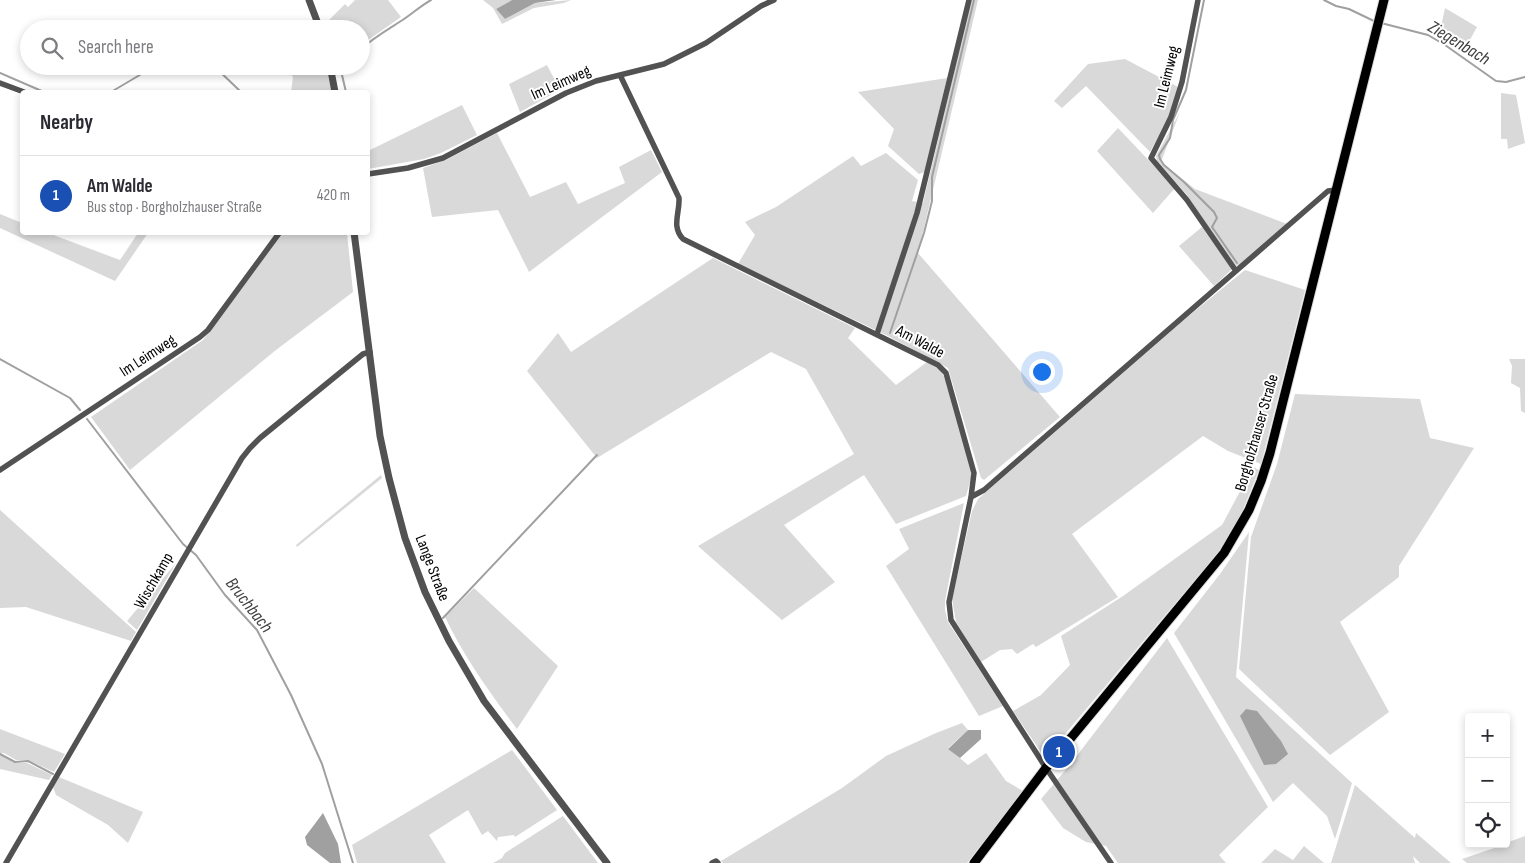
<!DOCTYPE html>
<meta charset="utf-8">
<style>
:root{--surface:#fff;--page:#f7f7f7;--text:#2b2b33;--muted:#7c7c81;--line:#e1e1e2;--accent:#db2777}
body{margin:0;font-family:"Sofia Sans Condensed",sans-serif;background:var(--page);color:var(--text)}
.controls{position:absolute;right:15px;bottom:15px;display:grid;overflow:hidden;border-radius:5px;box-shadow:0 2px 8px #0003}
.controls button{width:45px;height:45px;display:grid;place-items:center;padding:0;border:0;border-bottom:1px solid var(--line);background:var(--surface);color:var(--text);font:25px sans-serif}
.you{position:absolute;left:1041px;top:371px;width:18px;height:18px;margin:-12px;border:4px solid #fff;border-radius:50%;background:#1a73e8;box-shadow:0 0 0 8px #1a73e833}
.badge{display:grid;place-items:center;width:32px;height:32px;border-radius:50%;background:var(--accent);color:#fff;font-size:16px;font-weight:700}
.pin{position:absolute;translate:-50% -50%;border:2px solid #fff;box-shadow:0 1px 5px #0006}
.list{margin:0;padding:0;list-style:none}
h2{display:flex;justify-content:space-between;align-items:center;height:65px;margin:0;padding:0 20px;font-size:21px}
h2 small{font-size:16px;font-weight:400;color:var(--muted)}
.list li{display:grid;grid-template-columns:32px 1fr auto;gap:15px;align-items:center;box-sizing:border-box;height:80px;padding:0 20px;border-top:1px solid var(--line)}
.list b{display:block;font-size:19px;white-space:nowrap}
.list p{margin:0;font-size:16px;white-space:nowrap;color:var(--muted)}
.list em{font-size:16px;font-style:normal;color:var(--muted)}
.icon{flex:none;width:28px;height:28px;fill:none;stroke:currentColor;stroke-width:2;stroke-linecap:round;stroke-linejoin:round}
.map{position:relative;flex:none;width:1525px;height:863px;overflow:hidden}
.search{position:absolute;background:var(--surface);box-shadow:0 2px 8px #0003;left:20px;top:20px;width:350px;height:55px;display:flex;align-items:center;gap:12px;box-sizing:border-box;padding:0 18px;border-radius:28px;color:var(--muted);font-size:19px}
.panel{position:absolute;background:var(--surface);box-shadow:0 2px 8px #0003;left:20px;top:90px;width:350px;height:145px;border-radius:5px}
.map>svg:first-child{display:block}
</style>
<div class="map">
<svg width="1525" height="863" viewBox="0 0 1525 863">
<rect width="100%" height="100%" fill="#fff"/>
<path fill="#d9d9d9" d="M355 0H388L401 17 361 45V29H328L326 23 345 4 348 7Z
M483 0H512L496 9 505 19 535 3 571 0 564 3 534 8 502 24 493 8Z
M971 0H978L918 253 1060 417 984 480 981 478 948 368 888 336 738 264 755 235 745 222 776 207 853 156 861 166 886 153 918 180 912 201 923 203Z
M1445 8 1477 27 1466 47H1463L1440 32Z
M1125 59 1178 87 1169 118 1150 152 1086 86 1062 108 1054 101 1088 64Z
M547 65 560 90 520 112 509 84Z
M284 66 298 68 308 74 317 66H324L326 68 332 92H291L293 77Z
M947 78 925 172 919 174 888 146 894 129 858 92Z
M1501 93 1516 95 1525 143 1508 149 1507 139H1501Z
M462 105 477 135 441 153 424 159 368 169V151Z
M1180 112 1161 162 1195 189 1287 224 1241 265 1235 266 1187 195 1157 161 1156 156Z
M1118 128 1175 188 1153 213 1097 151Z
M497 133 530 197 566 182 578 204 625 183 619 167 651 150 662 172 529 272 498 210 432 217 423 168 446 160Z
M0 214 22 223V232L48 233 120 260 138 233H148L115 281 0 228Z
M1202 227 1232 269 1214 286 1179 246Z
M283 233H347L353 292 276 350 130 470 91 417 203 340Z
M713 258 855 328 848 338 896 385 927 362 940 370 946 380 971 468V478L966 496 896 524 864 475 784 525 835 582 782 620 698 546 854 454 806 369 771 352 597 458 527 371 558 333 571 352Z
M1245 270 1305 290 1261 464 1228 451 1203 436 1072 534 1118 597 1036 647 1033 644 1017 654 1012 649 1000 650 981 662 956 622 952 599 972 511 978 499 1185 319Z
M1509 359H1525V413L1521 411 1520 388 1511 383 1512 366Z
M1295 394 1420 399 1430 438 1474 448 1399 566V577L1340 622 1389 712 1330 755 1239 669 1251 537 1277 464Z
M1253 467 1259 470 1242 512 1225 544 1045 758 1013 711 1041 695 1070 665 1061 636 1123 596 1222 525Z
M381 475 382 478 297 547 296 545Z
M964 503 945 601V610L948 622 1003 706 979 716 886 566 909 549 899 529Z
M0 510 136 632 131 641 26 607 0 608Z
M1249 532 1236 677 1352 783 1335 839 1327 816 1293 783 1273 802 1174 633 1220 574Z
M176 563 137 630 127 621Z
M474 588 558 666 517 729C490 693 464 657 445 617Z
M1167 638 1268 807 1219 855 1226 863H1118L1106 846 1086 842 1063 828 1041 799 1069 766Z
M962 723 968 730 948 748 968 765 986 753 1006 781 1023 791 967 863H723L721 861 842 788 886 756 936 733Z
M0 729 65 754 54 772 28 760H16L4 753H0Z
M512 750 557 810 515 837 514 835 498 837 497 841 488 831 482 835 468 810 429 835 446 863H357L352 845Z
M0 755 15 763H27L52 775 49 780 0 769Z
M59 777 143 812 128 843 108 825 56 795 53 787Z
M1355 785 1415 838 1416 833 1451 863H1420L1413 856 1415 863H1331Z
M563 816 598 863H493L502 858 505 853Z
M1525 836V863H1467L1462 859 1506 844V843Z
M1304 846 1324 863H1261L1275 849 1293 860Z"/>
<path fill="#a0a0a0" d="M512 0H556L535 3 505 19 496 9Z
M1246 709 1257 711 1281 741 1288 754 1276 764 1264 765 1240 716Z
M968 730H981V739L960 758 948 749Z
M323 813 338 844 341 863H330L307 845 305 837Z"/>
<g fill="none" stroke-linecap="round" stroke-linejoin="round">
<path stroke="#a0a0a0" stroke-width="2" d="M1204 0 1186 90 1173 120 1170 138 1159 155 1160 159 1164 165 1184 182 1214 212 1217 218 1212 227 1237 263
M1324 0 1336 6 1349 9 1376 22
M1381 23 1428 35 1445 45 1496 81 1506 82 1525 77
M361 49C373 38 387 30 401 21 411 15 420 6 431 0
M214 66 241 92
M0 73 44 92
M111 92 155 66
M346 92 342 75 346 66
M890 333 924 233 932 201V177L974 0
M0 359 70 398 80 410
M87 419 183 544 196 555 225 595 257 630 291 695 322 764 353 863
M443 618 597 455
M0 754 15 762 28 761 53 774"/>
<defs>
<path id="primary" d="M974 863 1046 768 1224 553 1249 510 1261 481 1270 453 1384 0"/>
</defs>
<use href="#primary" stroke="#dbdbdb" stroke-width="11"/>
<path stroke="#525252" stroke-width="5.5" d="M1198 0 1182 82 1171 117 1151 158 1187 200 1236 271
M620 75 679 198C680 213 671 226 683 239L928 360 938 365 946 373 974 473 971 497 949 602 951 620 1046 768 1111 863
M0 83 24 92
M368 174 408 168 443 158 566 93 596 81 664 64 706 43 761 6 774 0
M877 334 917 213 969 0
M0 470 200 337 208 330 280 232
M971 497 984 490 1328 191 1336 190
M6 863 242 458 250 448 260 438 363 354 370 352
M712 863 716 861 718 863"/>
<path stroke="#525252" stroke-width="7" d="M309 0 320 29
M330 66 335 92
M354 232 380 436 389 478 405 538 425 592 449 641 484 701 607 863"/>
<use href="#primary" stroke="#000" stroke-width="9"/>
</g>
<g text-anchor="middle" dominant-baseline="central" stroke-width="4" stroke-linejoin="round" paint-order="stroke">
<g font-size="16" fill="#000" stroke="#fff">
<text transform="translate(1167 77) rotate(-76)">Im Leimweg</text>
<text transform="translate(561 83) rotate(-24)">Im Leimweg</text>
<text transform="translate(920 342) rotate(28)">Am Walde</text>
<text transform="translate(148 356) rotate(-33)">Im Leimweg</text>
<text transform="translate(1257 433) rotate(-74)">Borgholzhauser Straße</text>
<text transform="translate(432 568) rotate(69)">Lange Straße</text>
<text transform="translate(154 581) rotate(-60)">Wischkamp</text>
</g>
<g font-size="18" font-style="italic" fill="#414141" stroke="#fff">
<text transform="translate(1459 43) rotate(31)">Ziegenbach</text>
<text transform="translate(249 605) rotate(52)">Bruchbach</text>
</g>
</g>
</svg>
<div class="controls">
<button>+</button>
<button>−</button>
<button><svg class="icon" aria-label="locate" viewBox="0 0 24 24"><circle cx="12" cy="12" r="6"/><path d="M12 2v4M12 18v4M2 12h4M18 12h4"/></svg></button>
</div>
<div class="you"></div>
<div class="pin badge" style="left:1059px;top:752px;background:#1a4fb4">1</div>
<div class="search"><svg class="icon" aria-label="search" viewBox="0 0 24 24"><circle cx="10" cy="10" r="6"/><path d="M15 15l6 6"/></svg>Search here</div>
<section class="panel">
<h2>Nearby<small></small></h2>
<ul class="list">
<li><span class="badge" style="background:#1a4fb4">1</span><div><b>Am Walde</b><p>Bus stop · Borgholzhauser Straße</p></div><em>420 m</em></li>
</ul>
</section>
</div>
